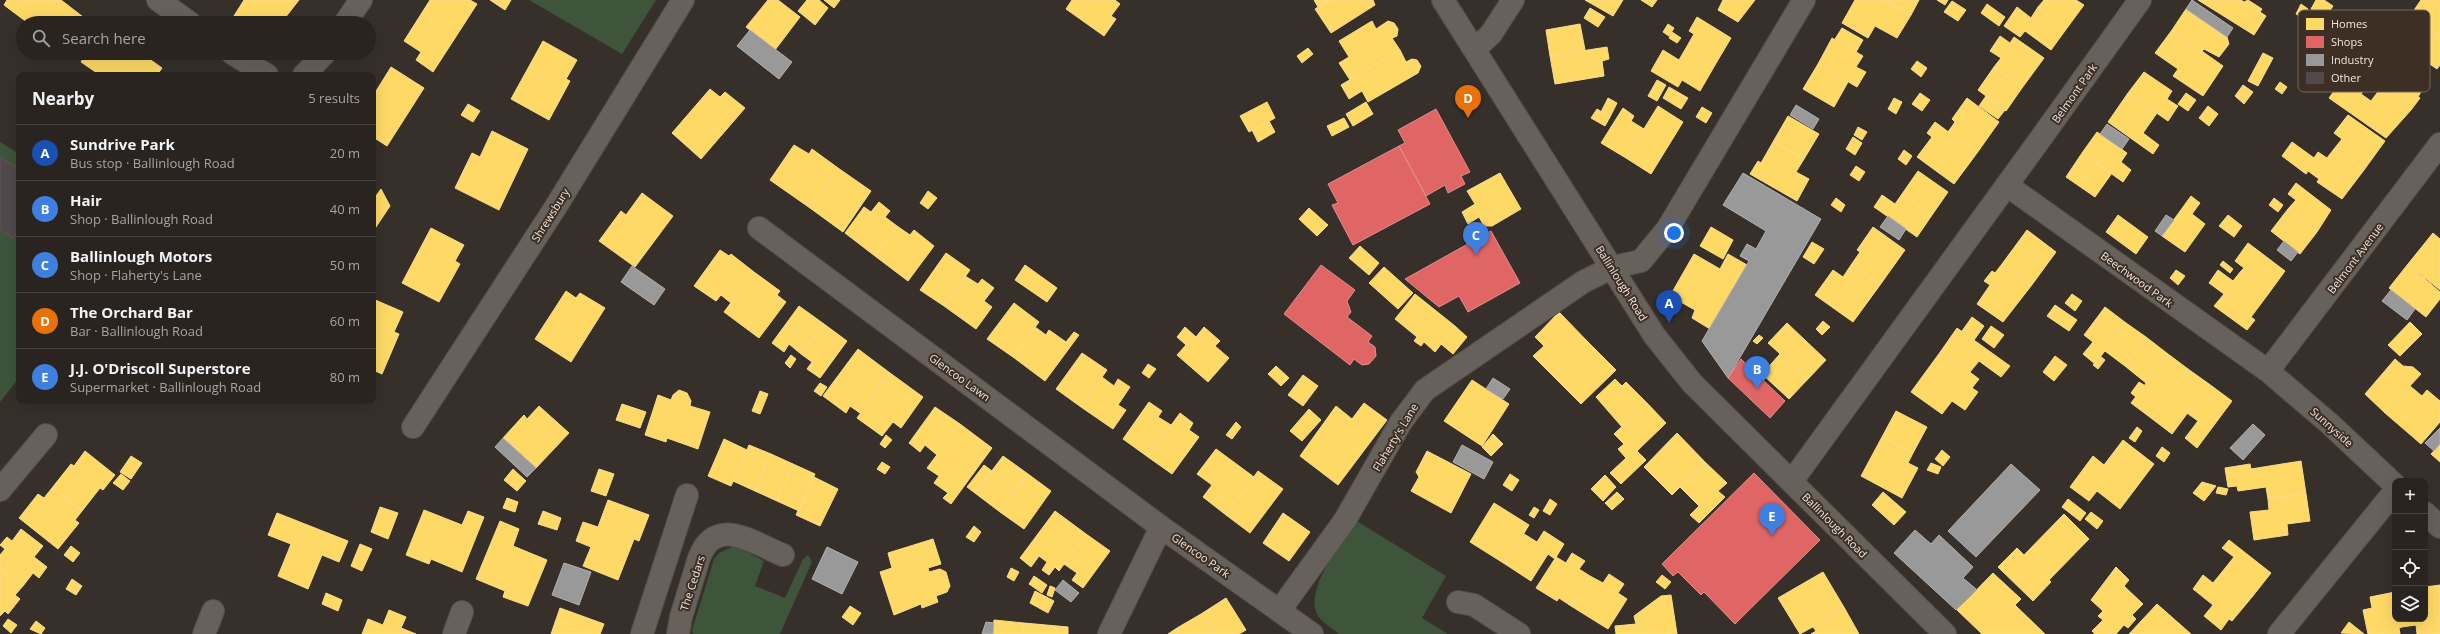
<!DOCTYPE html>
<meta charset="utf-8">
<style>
:root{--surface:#292420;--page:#312c29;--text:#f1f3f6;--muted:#a5a4a5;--line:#45413e;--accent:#db2777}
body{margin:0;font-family:"Open Sans",sans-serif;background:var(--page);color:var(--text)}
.controls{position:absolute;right:12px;bottom:12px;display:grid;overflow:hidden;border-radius:8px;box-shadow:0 4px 16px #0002}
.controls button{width:36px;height:36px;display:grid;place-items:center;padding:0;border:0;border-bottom:1px solid var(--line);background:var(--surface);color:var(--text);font:20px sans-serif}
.you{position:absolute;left:1674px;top:233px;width:14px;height:14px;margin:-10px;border:3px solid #fff;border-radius:50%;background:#1a73e8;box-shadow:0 0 0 6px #1a73e833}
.badge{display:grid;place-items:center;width:26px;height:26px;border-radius:50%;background:var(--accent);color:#fff;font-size:13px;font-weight:700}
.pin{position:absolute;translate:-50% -33px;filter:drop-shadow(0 1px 2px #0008)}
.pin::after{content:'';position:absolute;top:21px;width:14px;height:12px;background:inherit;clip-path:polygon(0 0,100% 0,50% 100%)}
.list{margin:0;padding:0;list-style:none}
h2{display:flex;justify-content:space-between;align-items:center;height:52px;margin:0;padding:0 16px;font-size:17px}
h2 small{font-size:13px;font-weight:400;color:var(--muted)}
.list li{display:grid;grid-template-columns:26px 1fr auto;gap:12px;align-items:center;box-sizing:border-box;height:56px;padding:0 16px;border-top:1px solid var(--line)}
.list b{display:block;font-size:15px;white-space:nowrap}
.list p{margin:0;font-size:13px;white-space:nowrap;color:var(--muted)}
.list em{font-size:13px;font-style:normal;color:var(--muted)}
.icon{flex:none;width:22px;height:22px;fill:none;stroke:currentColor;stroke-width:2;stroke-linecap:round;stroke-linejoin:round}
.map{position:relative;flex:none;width:2440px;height:634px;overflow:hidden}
.search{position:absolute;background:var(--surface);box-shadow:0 4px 16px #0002;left:16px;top:16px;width:360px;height:44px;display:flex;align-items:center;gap:10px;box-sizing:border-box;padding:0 14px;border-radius:22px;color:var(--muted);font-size:15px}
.panel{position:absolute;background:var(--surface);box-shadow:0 4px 16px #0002;left:16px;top:72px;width:360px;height:332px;border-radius:8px}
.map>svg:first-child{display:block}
</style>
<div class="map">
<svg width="2440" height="634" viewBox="0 0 2440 634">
<rect width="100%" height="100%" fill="#37302a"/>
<path fill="#3e543b" d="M529 0H656L622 54Z
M0 142 19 154V378L0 402Z
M1355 520 1446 576 1422 618 1448 634H1339C1332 628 1321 622 1317 614 1305 588 1342 542 1355 520Z
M734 546 742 549 764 561 755 586 785 598 803 559 808 555 812 562 780 634H693L692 630 714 559 719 553Z"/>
<path fill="#ffd966" stroke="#fadd8a" d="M7 0H61L91 23H28L4 5Z
M244 0H299L281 23H276L266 17 262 23H237L232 19Z
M430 0H470L477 4 433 72 416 60 421 52 404 41Z
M490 0H511L505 10Z
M768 0H778L800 17 775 50 746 27Z
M807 0H819L828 8 815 25 798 11Z
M824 0H840L834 8Z
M1072 0H1115L1120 4 1111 16 1116 19 1104 36 1066 9Z
M1314 0H1329L1318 7Z
M1329 0H1373L1375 5 1331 33 1315 9Z
M1585 0H1623L1613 16Z
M1641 0H1657L1652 7Z
M1723 0H1755L1738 22 1718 10Z
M1855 0H1885L1911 15 1897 38 1875 26 1868 38 1842 23Z
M1885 0H1919L1911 15Z
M1937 0H1948L1945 5Z
M2044 0H2076L2084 5 2067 28 2038 7Z
M2198 0H2241L2244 2 2248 0 2262 9 2260 12 2266 16 2254 35Z
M2316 0H2324L2333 6 2325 18 2311 9Z
M2421 0H2440V37L2410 16Z
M1952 1 1966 10 1958 21 1944 12Z
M1987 4 2005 17 1999 26 1981 13Z
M2301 4 2308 9 2303 18 2296 14Z
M2017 7 2031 18 2038 7 2067 28 2051 50 2025 31 2020 37 2004 26Z
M1590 8 1605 17 1598 27 1584 18Z
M2186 9 2227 37 2229 44 2219 57 2204 49 2202 51 2172 30Z
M2399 14 2422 30 2425 26 2440 37V65L2437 69 2421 58 2417 63 2391 45 2392 44 2383 37Z
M1697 17 1731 38 1715 65 1686 48 1694 34 1689 31Z
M1372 21 1376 29 1388 21 1394 23 1398 29 1397 36 1392 38 1400 50 1350 80 1339 63 1349 57 1339 41Z
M1580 24 1585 50 1550 56 1546 30Z
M1668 24 1674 28 1669 36 1663 32Z
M1842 28 1863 40 1856 52 1835 39Z
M2172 30 2223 66 2203 96 2173 76 2178 69 2155 53Z
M1672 32 1681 38 1677 43 1669 38Z
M2000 36 2010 43 2014 37 2044 58 2022 88 1994 67 2001 58 1990 51Z
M1832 38 1863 56 1856 67 1866 72 1857 87 1818 64Z
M543 41 577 60 566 79 570 81 549 120 511 99Z
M1607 47 1609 59 1602 61 1604 76 1555 84 1550 56Z
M1308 48 1313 54 1302 63 1297 56Z
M1686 48 1715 65 1700 91 1682 80 1678 87 1651 71 1663 50 1679 60Z
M1400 50 1406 62 1412 59 1417 60 1421 66 1418 73 1368 102 1362 91 1349 99 1341 85Z
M2381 50 2401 64 2399 66 2406 72 2411 65 2429 77 2418 97 2420 98 2411 110 2380 89 2382 85 2365 73Z
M87 53H141L162 68 157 75H100L81 62Z
M2263 53 2273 58 2258 86 2248 81Z
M1917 61 1927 68 1921 77 1911 69Z
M1818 64 1848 82 1834 107 1803 89Z
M391 67 424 88 387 146 373 137V96Z
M1994 67 2022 88 2006 111 1978 90Z
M2350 69 2369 83 2361 94 2371 101 2380 89 2411 110 2386 138 2329 98Z
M2144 72 2172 91 2167 99 2178 106 2168 121 2128 93Z
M1657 80 1666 85 1657 101 1648 96Z
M2280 82 2287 87 2282 94 2275 89Z
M2243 85 2253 92 2244 104 2235 96Z
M1669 87 1688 98 1681 109 1663 98Z
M710 89 720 97 725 92 745 108 701 159 672 133Z
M1920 93 1930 100 1922 111 1912 104Z
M2128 93 2157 113 2143 133 2159 145 2153 154 2108 122Z
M2186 93 2196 100 2188 111 2178 104Z
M1986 96 2005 110 1998 119 1979 106Z
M1608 98 1617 103 1610 117 1601 112Z
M1894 98 1902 102 1896 114 1888 109Z
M1967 98 1999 122 1977 153 1948 132 1955 122 1952 119Z
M1267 102 1275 118 1249 132 1240 116Z
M1366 102 1373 114 1353 126 1346 114Z
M468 104 480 111 473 122 461 115Z
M1658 106 1683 122 1651 174 1626 158Z
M2208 106 2218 114 2209 126 2199 118Z
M1702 107 1712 113 1706 123 1696 117Z
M1623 108 1634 116 1631 121 1644 129 1626 158 1601 143Z
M1597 109 1610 117 1605 126 1591 118Z
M2348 115 2385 141 2364 170 2334 149 2342 139 2334 133Z
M1788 116 1819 134 1804 159 1773 142Z
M1344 118 1349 127 1332 136 1327 126Z
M1269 121 1275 132 1258 142 1252 130Z
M1935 122 1977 153 1954 184 1917 157 1932 137 1927 133Z
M1858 127 1867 132 1862 140 1854 135Z
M492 131 528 149 499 210 455 188 472 153 480 157Z
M2097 132 2127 153 2121 162 2131 170 2123 182 2082 153Z
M1853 137 1862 143 1855 155 1846 149Z
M1773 142 1804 159 1796 172 1809 179 1797 201 1750 174 1758 161 1761 163Z
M2292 142 2314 158 2318 152 2327 158 2334 149 2364 170 2342 199 2317 182 2319 179 2308 171 2306 174 2282 156Z
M794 145 809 154 812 149 838 168 810 208 770 180Z
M1904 150 1912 156 1906 165 1898 159Z
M2082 153 2112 173 2095 197 2066 177Z
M1856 166 1865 172 1859 181 1850 175Z
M838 168 871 191 843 232 810 208Z
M1918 171 1948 192 1932 215 1902 194Z
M1500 173 1521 209 1492 226H1484L1479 217 1468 224 1462 212 1475 204 1467 191Z
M2296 183 2331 210 2317 232 2288 209 2296 200 2288 194Z
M381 189 390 206 374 230 373 200Z
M928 191 937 198 928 209 920 203Z
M642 193 673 216 635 267 599 241 621 211 626 215Z
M1902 194 1932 215 1917 237 1874 207 1882 195 1895 204Z
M2191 196 2200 203 2192 214 2205 224 2185 252 2162 236Z
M1836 198 1845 205 1841 212 1831 205Z
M2274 198 2283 205 2278 212 2269 205Z
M879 202 890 211 885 217 897 226 875 256 845 233 864 207 871 212Z
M1309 208 1328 225 1317 236 1299 219Z
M2288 209 2317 232 2300 254 2271 231Z
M2118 215 2148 237 2136 254 2106 232Z
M2228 215 2242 226 2234 237 2219 226Z
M897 226 910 235 914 230 934 246 908 281 875 256Z
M1711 227 1733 240 1723 259 1700 246Z
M1873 227 1905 250 1880 285 1851 265 1860 252 1857 250Z
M431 228 464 245 455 261 460 264 439 302 402 283Z
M2027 230 2056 252 2031 286 2002 264Z
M2433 233 2440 239V290L2408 264Z
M1812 242 1824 249 1814 264 1803 257Z
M2248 243 2285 271 2269 293 2241 271 2244 268 2235 261Z
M1360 246 1379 263 1369 275 1349 258Z
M720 250 729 256 731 254 754 272 731 303 721 295 716 301 694 286Z
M946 253 970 270 944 306 920 290Z
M1694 254 1720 269 1728 254 1747 265 1710 329 1692 318 1695 310 1670 296Z
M2223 261 2233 269 2230 273 2220 265Z
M2002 264 2031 286 2003 322 1977 304 1990 285 1984 281 1992 271 1995 273Z
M2408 264 2440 292V299L2426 317 2389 288Z
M1025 265 1057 288 1047 302 1015 280Z
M1851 265 1880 285 1853 322 1815 295 1833 270 1843 277Z
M1384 267 1413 293 1398 309 1369 283Z
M2176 270 2185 276 2178 285 2170 278Z
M2218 270 2233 281 2241 271 2269 293 2251 317 2255 320 2247 330 2214 306 2224 294 2209 283Z
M754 272 780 291 777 295 786 302 759 338 724 312Z
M965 276 978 284 982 279 994 288 984 301 992 307 976 329 944 306Z
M566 291 576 298 580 293 605 308 571 362 535 339Z
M1415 294 1455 326 1435 352 1424 342 1421 346 1414 341 1417 337 1395 319Z
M2072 294 2082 301 2075 311 2065 303Z
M373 299 403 312 394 332 399 334 382 374 373 370Z
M1014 303 1039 322 1013 357 987 339Z
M2055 305 2077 320 2069 331 2047 316Z
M799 306 824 324 801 354 789 344 784 352 772 343Z
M2105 307 2126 323 2095 364 2083 354 2093 342 2084 335Z
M1559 312 1588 342 1553 376 1533 356 1544 346 1535 337Z
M1972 317 1984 326 1974 340 1962 331Z
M1823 321 1830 327 1822 335 1816 329Z
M2410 322 2422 334 2400 356 2388 345Z
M1787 323 1826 360 1808 379 1768 343Z
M2126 323 2146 337 2125 366 2105 351Z
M824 324 847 341 820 378 807 369 812 362 801 354Z
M1455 326 1467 337 1453 354 1441 344Z
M1991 326 2004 335 1994 348 1982 339Z
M1035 327 1046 335 1049 330 1066 342 1074 332 1079 335 1045 381 1013 357Z
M1185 327 1196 337 1204 327 1220 341 1215 346 1229 358 1208 382 1177 355 1186 345 1177 337Z
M1957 328 2010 366 2001 377 1979 361 1970 372 1941 351Z
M1759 335 1763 338 1757 344 1753 341Z
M2146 337 2168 354 2146 383 2125 366Z
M1588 342 1616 370 1581 404 1553 376Z
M858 349 890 373 860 413 850 406 846 413 823 396Z
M1941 351 1979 379 1972 388 1978 392 1965 410 1952 401 1942 414 1911 392Z
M1082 353 1107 370 1081 407 1056 389Z
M1780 354 1808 379 1789 399 1762 374Z
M2168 354 2188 369 2151 418 2131 403Z
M791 355 796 359 790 368 785 363Z
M2055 356 2067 365 2054 381 2043 372Z
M2100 356 2105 360 2098 369 2093 365Z
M2395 359 2403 366 2413 367 2421 374 2385 413 2365 394Z
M1148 364 1156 369 1149 378 1142 373Z
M1276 366 1289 378 1281 386 1268 374Z
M2188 369 2209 384 2172 434 2151 418Z
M890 373 923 397 901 428 893 422 882 436 857 418Z
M1303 375 1318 386 1303 406 1288 395Z
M1102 377 1114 386 1118 379 1130 387 1118 405 1126 410 1113 429 1081 407Z
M1615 379 1622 386 1626 382 1647 403 1622 427 1596 397Z
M1472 380 1509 404 1482 446 1444 421Z
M2139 382 2144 385 2136 397 2131 393Z
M820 383 827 387 821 396 814 391Z
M2209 384 2232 401 2197 448 2185 438 2198 421 2187 413Z
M2410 386 2422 396 2427 390 2440 401V422L2421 444 2385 413Z
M679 390 687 393 691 401 690 406 710 412 698 449 667 438 666 442 645 435 658 395 671 400 673 395Z
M760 391 768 394 760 414 752 411Z
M1149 402 1162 411 1158 417 1171 425 1148 457 1123 439Z
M1364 403 1387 420 1338 485 1300 456 1336 406 1352 419Z
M1647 403 1666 423 1637 451 1646 460 1621 484 1610 473 1626 458 1618 449 1624 444 1614 434Z
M622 404 646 412 640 428 616 420Z
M539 406 569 433 536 468 503 438 524 415 527 419Z
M935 407 960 424 937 455 925 445 920 452 909 443Z
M1309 409 1321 420 1302 441 1290 431Z
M1896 411 1927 427 1913 453 1882 437Z
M1180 413 1193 423 1189 430 1199 437 1172 474 1148 457Z
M1236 422 1241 427 1232 439 1226 435Z
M960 424 992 448 951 504 943 498 948 493 934 483 939 476 927 468Z
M2137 427 2142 431 2135 442 2129 438Z
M1677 433 1705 462 1672 495 1644 467Z
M1493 434 1503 444 1491 456 1482 447Z
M886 435 892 440 885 448 880 444Z
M1882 437 1913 453 1908 463 1918 468 1902 498 1861 476Z
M724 439 747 450 731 486 708 476Z
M2123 440 2154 464 2120 509 2097 491 2089 501 2070 487 2093 456 2104 465Z
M2440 444V462L2431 454Z
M749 445 771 454 755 491 733 481Z
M2162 447 2170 453 2164 462 2156 456Z
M1216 449 1254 477 1226 515 1203 497 1212 485 1197 474Z
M1942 450 1950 457 1943 466 1935 459Z
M85 451 115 475 103 490 100 488 82 511 52 488 71 464 74 466Z
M1427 451 1471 474 1451 513 1411 491 1419 477 1416 472Z
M771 454 793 464 777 501 755 491Z
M131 456 142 463 131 479 120 472Z
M1003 456 1028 474 1000 512 975 493Z
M2301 461 2306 494 2268 499 2266 487 2238 491 2237 486 2228 487 2225 468 2250 464 2251 469Z
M882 462 890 467 885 474 877 469Z
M1705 462 1727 483 1718 491 1725 497 1699 523 1690 515 1699 506 1680 487Z
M1931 463 1941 467 1938 474 1927 470Z
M793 464 815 474 799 511 777 501Z
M984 465 992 471 975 493 967 487Z
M513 469 526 481 517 491 504 480Z
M599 469 614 474 606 496 591 491Z
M1258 471 1283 489 1250 533 1226 515Z
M121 474 130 481 123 490 113 483Z
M1028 474 1051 491 1024 529 1000 512Z
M1510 474 1519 480 1512 491 1503 485Z
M1605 475 1616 487 1603 501 1591 489Z
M814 477 838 489 820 526 796 515Z
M2202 482 2216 486 2204 501 2193 493Z
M2218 487 2228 489 2226 495 2216 493Z
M52 488 82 511 75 520 79 523 58 549 19 518 38 494 44 498Z
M1617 492 1624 499 1612 510 1605 503Z
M1883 492 1906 512 1894 525 1872 505Z
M2306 494 2310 521 2287 524 2288 535 2254 540 2250 512 2269 510 2268 499Z
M507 498 518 502 515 512 503 508Z
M1550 499 1557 504 1550 515 1543 511Z
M2068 499 2086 513 2080 521 2062 507Z
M608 500 649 515 639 541 634 539 618 580 583 566 591 547 576 541 583 522 598 527Z
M1494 503 1529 525 1505 564 1470 542Z
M380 507 398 513 388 539 371 532Z
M1534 507 1539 510 1534 518 1529 515Z
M424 510 462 525 468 511 484 517 462 572 431 559 429 564 406 555Z
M543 511 561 518 557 530 538 524Z
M1055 511 1086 534 1059 571 1055 567 1049 575 1042 570 1047 562 1039 556 1031 567 1020 558Z
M2091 512 2103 521 2097 529 2085 519Z
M277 513 348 541 339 562 322 555 308 589 278 576 291 544 268 535Z
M1283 513 1310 532 1289 561 1263 543Z
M2064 514 2089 539 2049 580 2051 582 2033 601 1998 567 2017 548 2024 555Z
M500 521 519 529 513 546 547 560 528 606 503 597 505 591 476 579Z
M974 526 981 532 974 542 966 537Z
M21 529 43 546 34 557 47 567 39 578 33 573 23 586 0 568V555L5 549 0 545 7 537 12 541Z
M1544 531 1564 544 1555 559 1548 554 1531 581 1505 564 1524 534 1537 542Z
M1086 534 1110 551 1083 588 1072 580 1077 573 1064 564Z
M933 539 941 564 928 568 929 572 940 569 946 572 950 586 947 592 936 596 938 602 922 608 921 604 894 615 880 572 892 568 888 553Z
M2229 540 2271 573 2252 597 2222 572 2234 557 2222 548Z
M360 544 372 549 362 571 351 566Z
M71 546 80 553 73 562 64 555Z
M1572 553 1585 561 1579 569 1590 576 1571 606 1559 598 1557 601 1536 588 1556 557 1566 563Z
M2116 567 2129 580 2124 586 2143 604 2132 615 2136 619 2128 628 2124 625 2116 634H2095L2092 631 2103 620 2098 616 2103 611 2091 600Z
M0 568 23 586 15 595 20 599 8 614 5 611 0 616Z
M1011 568 1019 572 1014 581 1007 577Z
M1823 572 1845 609 1800 634 1778 598Z
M2222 572 2252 597 2232 621 2229 619 2221 630 2204 616 2213 605 2193 589 2203 575 2213 583Z
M1993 573 2021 599 2015 605 2045 634H1982L1957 610Z
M1609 574 1624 584 1618 593 1627 599 1608 629 1571 606 1590 576 1603 583Z
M1662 575 1671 582 1665 589 1656 582Z
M1034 576 1047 585 1042 593 1029 584Z
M72 579 82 586 76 595 66 589Z
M2440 585V634H2417L2416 625 2402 627 2401 619H2425V587Z
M1050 586 1055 588 1052 597 1047 595Z
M1035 591 1054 601 1048 613 1030 603Z
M2395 592V619H2401L2402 627 2399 628 2400 634H2368L2363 610 2372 608 2370 597Z
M326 593 342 600 338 611 322 604Z
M1671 595 1677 634H1616L1615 626 1636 624 1634 616 1661 596Z
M1226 598 1246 630 1239 634H1213L1201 614Z
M2157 604 2191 634H2129Z
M850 606 861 613 853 625 842 617Z
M560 608 604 624 600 634H551Z
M1845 609 1859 634H1811L1816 631 1813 627Z
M389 610 406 617 401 628 416 634H362L368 619 383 625Z
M1201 614 1213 634H1181L1177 628Z
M8 619 17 625 11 633 3 626Z
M994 620 1024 623 1023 634H993Z
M36 621 45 628 41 634 30 629Z
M2349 622 2364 634 2341 633Z
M1024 623 1068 627V634H1023Z
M1177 628 1181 634H1168Z"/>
<path fill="#e06666" stroke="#e48c8a" d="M1436 109 1470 172 1461 176 1465 184 1448 193 1445 185 1426 196 1399 146 1405 143 1398 130Z
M1399 146 1430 204 1353 245 1332 205 1338 203 1328 184Z
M1491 231 1520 283 1468 312 1459 296 1439 307 1405 279Z
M1321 265 1355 290 1347 301 1351 312 1347 317 1372 336 1368 342 1375 347 1376 356 1369 364 1362 365 1354 359 1350 365 1284 314Z
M1741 359 1785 401 1770 418 1728 378Z
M1754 473 1820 540 1735 624 1704 592 1701 595 1678 572 1673 576 1662 564Z"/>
<path fill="#999" stroke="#b3b0ae" d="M2192 0 2233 28 2227 37 2186 9Z
M750 30 792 62 779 79 737 46Z
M1796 105 1819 119 1813 129 1790 115Z
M2107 124 2129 139 2122 149 2100 134Z
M1743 173 1821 219 1728 378 1702 341 1749 261 1740 256 1747 244 1756 249 1766 231 1723 205Z
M2166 215 2174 220 2162 236 2155 231Z
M1888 216 1906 229 1899 240 1880 227Z
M2284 241 2298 252 2291 261 2277 250Z
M632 266 665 289 654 305 621 282Z
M2391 290 2415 309 2407 320 2382 301Z
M1493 378 1510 389 1503 399 1486 389Z
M2253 424 2265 435 2243 460 2230 448Z
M2440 428V444L2434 451 2425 443Z
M503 438 536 468 527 477 495 447Z
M1462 445 1493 462 1484 479 1453 462Z
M2011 464 2040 490 1976 557 1948 531Z
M1915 530 1931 544 1939 535 1973 567 1963 578 1976 589 1956 610 1894 553Z
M827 547 858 562 842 594 812 579Z
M564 563 591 572 579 605 552 595Z
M1063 580 1079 593 1071 602 1055 590Z
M986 622 994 623 993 634H982Z"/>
<path fill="#51494c" stroke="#5d5756" d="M0 157 19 169V229L13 238 0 230Z"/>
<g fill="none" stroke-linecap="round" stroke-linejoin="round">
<defs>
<path id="minor" d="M158 0 190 23
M1443 0 1654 335 1692 383 1945 634
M345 23 361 0
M1475 49 1491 34 1513 0
M232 53 267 75
M304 75 325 53
M2008 186 2268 371 2330 424 2395 485
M759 228 1161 527
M2268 371 2440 144
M413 427 555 208 683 0
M1792 481C1909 321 2025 161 2140 0
M0 490 46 435
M2425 513 2440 527
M1458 602 1474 605 1519 634
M1280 610 1345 520 1401 422 1425 390 1583 282 1613 267 1641 261 1668 228 1804 0
M204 634 213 611
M454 634 462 612
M642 634 687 495
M678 634 681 617 699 558C716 514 753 543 783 555
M1109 634 1161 527 1312 634
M2279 634 2395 491"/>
</defs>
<use href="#minor" stroke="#554e48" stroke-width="24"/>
<use href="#minor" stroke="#67615c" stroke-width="22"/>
</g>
<g text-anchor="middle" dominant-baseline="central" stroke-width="4" stroke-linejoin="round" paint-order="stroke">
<g font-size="11" fill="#efe6df" stroke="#3d2f24">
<text transform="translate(2074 93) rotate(-55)">Belmont Park</text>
<text transform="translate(550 215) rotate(-58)">Shrewsbury</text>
<text transform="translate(2355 258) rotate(-53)">Belmont Avenue</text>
<text transform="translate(2137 279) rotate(36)">Beechwood Park</text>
<text transform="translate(1622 283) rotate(58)">Ballinlough Road</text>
<text transform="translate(960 377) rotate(36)">Glencoo Lawn</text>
<text transform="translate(2332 427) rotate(42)">Sunnyside</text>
<text transform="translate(1395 437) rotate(-59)">Flaherty's Lane</text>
<text transform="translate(1835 525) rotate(45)">Ballinlough Road</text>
<text transform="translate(1201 555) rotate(35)">Glencoo Park</text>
<text transform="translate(692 583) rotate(-72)">The Cedars</text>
</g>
</g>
<rect x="2298" y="10" width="132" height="82" rx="6" fill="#3d2f24" stroke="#72665c" stroke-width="1"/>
<rect x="2306" y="18" width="18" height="12" fill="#ffd966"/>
<rect x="2306" y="36" width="18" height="12" fill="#e06666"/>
<rect x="2306" y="54" width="18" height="12" fill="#999"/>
<rect x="2306" y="72" width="18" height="12" fill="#51494c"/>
<g font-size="11" fill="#efe6df">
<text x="2331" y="28">Homes</text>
<text x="2331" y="46">Shops</text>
<text x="2331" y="64">Industry</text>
<text x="2331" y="82">Other</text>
</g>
</svg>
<div class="controls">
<button>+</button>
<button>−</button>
<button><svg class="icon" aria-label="locate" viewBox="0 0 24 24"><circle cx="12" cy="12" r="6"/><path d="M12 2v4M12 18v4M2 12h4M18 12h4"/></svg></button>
<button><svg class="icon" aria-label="layers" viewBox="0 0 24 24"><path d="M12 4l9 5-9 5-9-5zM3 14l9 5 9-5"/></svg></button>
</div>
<div class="you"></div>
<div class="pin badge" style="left:1669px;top:323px;background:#1a4fb4">A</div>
<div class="pin badge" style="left:1757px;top:389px;background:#3f7fe0">B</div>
<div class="pin badge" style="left:1476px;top:255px;background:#3f7fe0">C</div>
<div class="pin badge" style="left:1468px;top:118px;background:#e8710a">D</div>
<div class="pin badge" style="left:1772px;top:536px;background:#3f7fe0">E</div>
<div class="search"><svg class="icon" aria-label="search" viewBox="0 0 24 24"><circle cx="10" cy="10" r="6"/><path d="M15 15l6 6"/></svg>Search here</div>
<section class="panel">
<h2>Nearby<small>5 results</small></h2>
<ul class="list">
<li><span class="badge" style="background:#1a4fb4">A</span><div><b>Sundrive Park</b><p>Bus stop · Ballinlough Road</p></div><em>20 m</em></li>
<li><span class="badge" style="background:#3f7fe0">B</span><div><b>Hair</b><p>Shop · Ballinlough Road</p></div><em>40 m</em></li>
<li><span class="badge" style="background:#3f7fe0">C</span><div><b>Ballinlough Motors</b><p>Shop · Flaherty's Lane</p></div><em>50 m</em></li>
<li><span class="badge" style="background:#e8710a">D</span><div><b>The Orchard Bar</b><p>Bar · Ballinlough Road</p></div><em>60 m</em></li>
<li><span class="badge" style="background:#3f7fe0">E</span><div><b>J.J. O'Driscoll Superstore</b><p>Supermarket · Ballinlough Road</p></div><em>80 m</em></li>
</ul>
</section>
</div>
